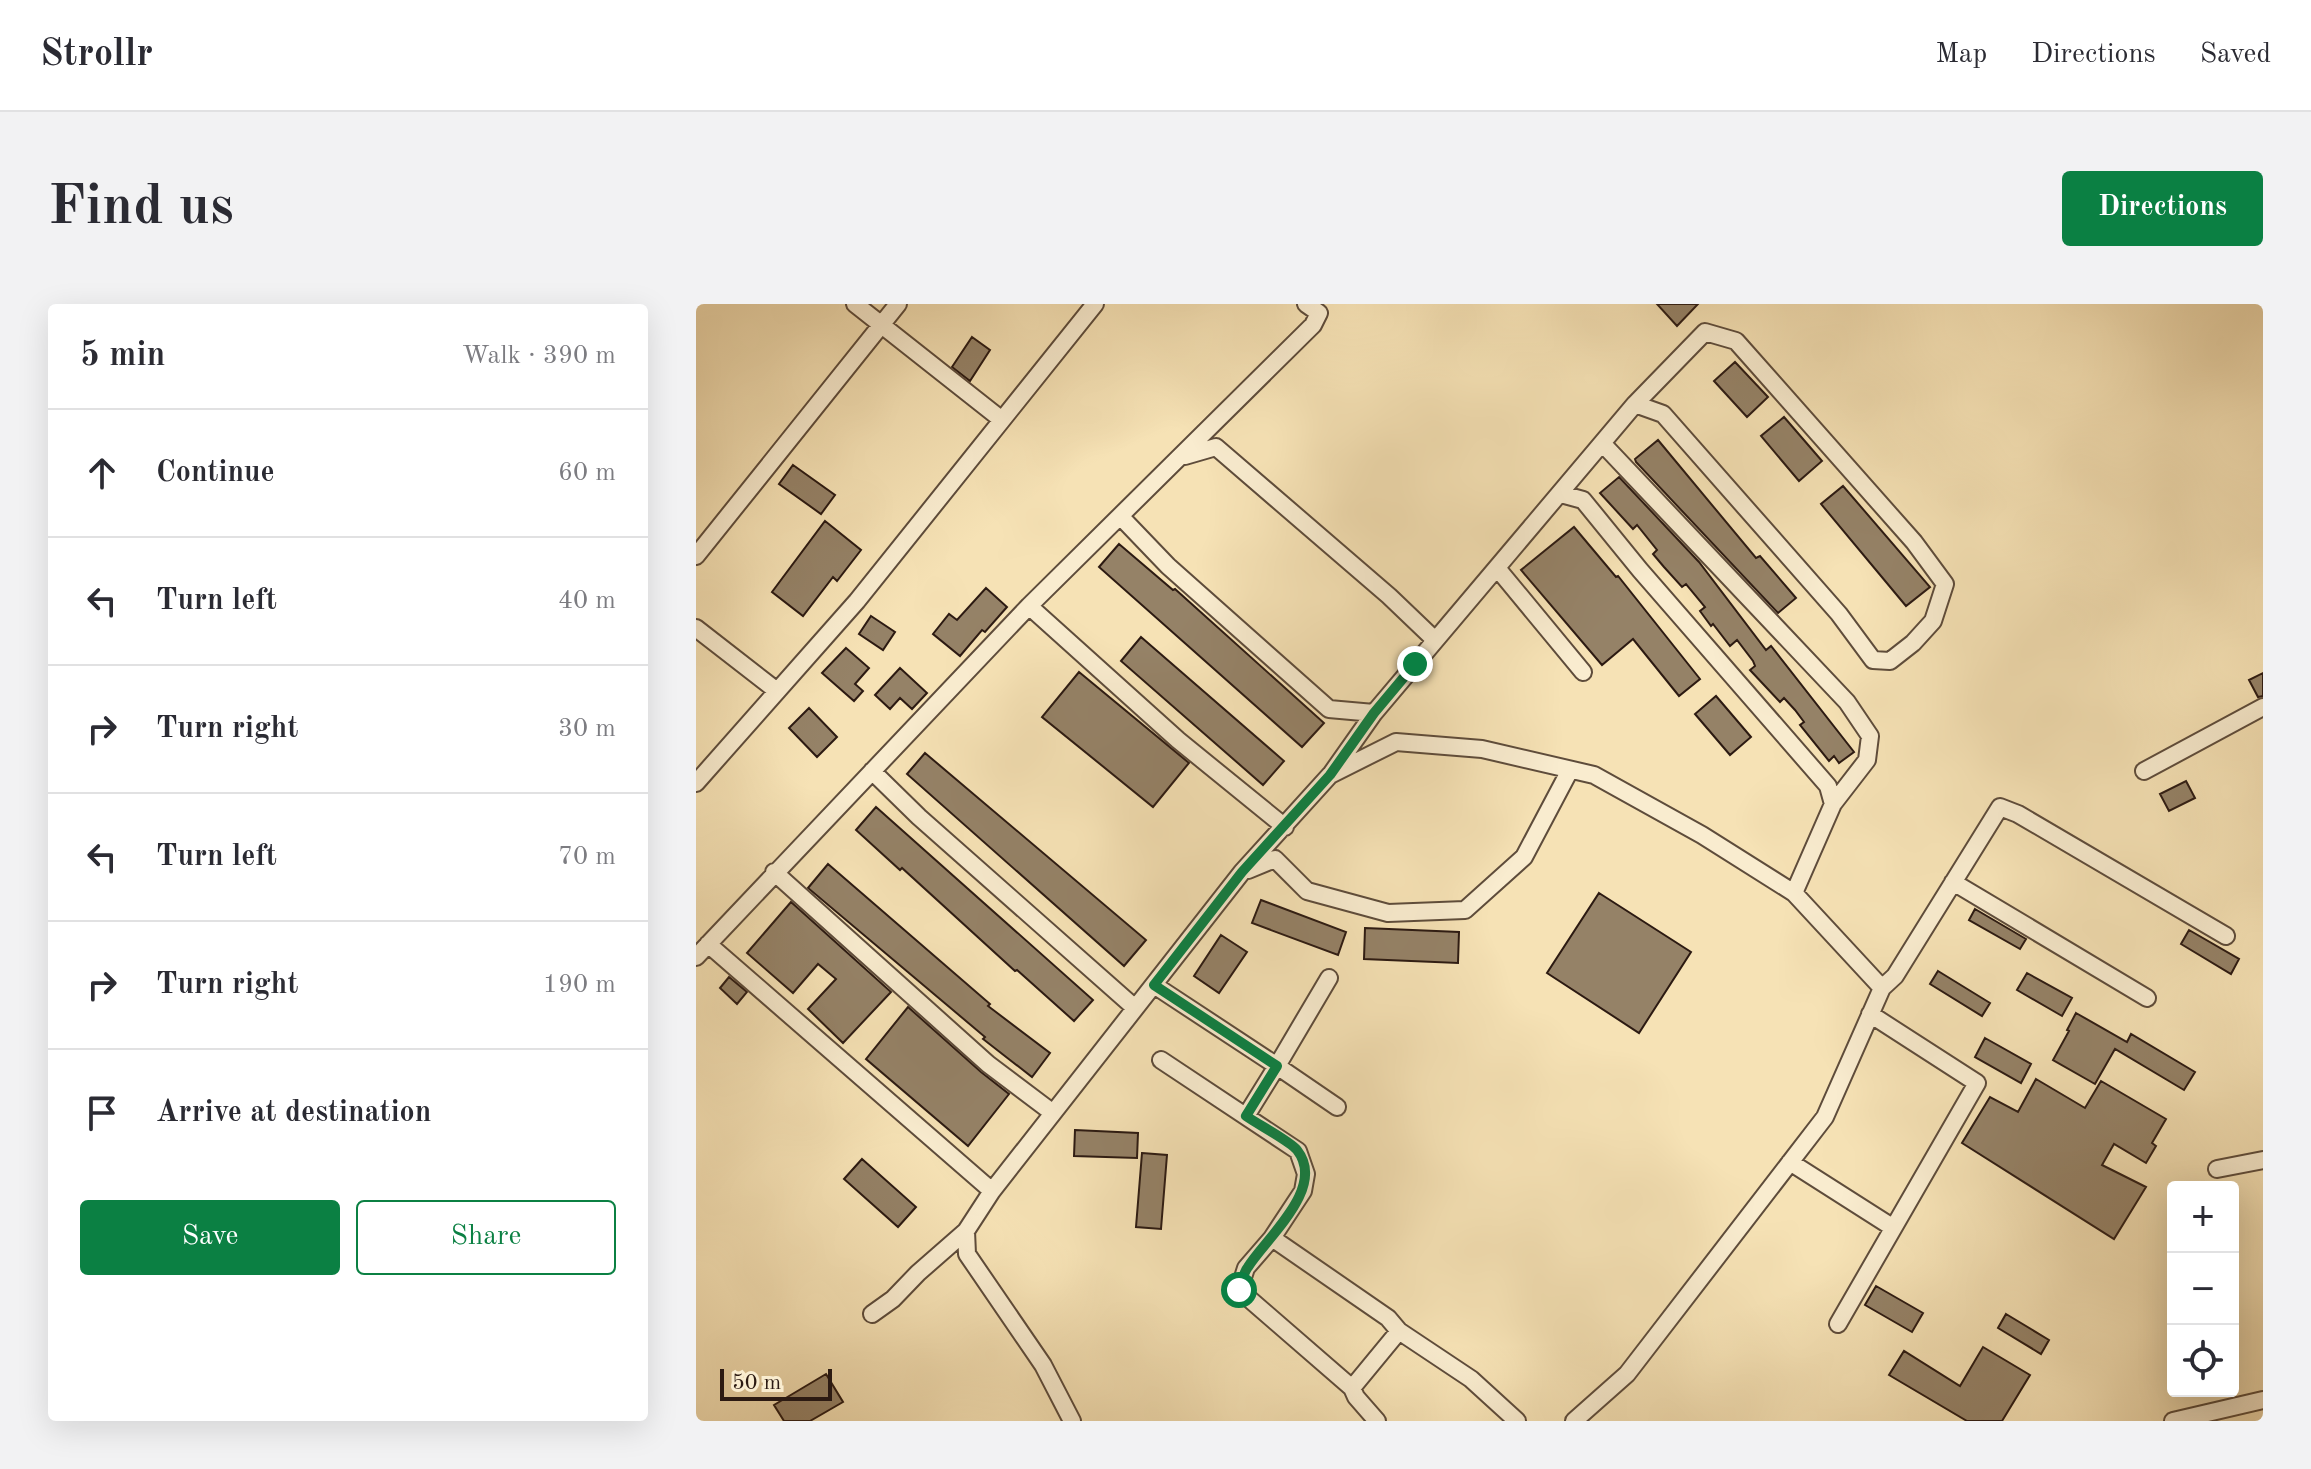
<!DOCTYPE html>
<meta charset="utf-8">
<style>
:root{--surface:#fff;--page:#f2f2f3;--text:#2b2b33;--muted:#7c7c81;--line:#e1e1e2;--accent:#0b8043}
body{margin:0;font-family:"Old Standard TT",serif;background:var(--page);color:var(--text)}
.controls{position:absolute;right:24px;bottom:24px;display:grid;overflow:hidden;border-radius:8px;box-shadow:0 8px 32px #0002}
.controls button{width:72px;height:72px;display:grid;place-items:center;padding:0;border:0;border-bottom:2px solid var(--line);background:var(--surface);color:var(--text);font:40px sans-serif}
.scale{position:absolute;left:24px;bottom:20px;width:112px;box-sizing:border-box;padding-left:8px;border:4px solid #2c1a12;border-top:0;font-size:22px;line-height:28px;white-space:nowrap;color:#2c1a12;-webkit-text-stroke:6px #f9eccf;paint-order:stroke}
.stop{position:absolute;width:24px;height:24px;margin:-18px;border:6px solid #0b8043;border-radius:50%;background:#fff}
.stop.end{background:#0b8043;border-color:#fff;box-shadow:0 2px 8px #0008}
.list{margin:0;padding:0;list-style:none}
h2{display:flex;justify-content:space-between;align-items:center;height:104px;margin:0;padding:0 32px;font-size:34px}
h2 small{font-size:26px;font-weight:400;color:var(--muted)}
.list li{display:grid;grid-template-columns:52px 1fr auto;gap:24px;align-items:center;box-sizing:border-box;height:128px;padding:0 32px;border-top:2px solid var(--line)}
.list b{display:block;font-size:30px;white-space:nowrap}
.list em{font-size:26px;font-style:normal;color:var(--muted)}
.actions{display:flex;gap:16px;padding:24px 32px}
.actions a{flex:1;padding:18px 0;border:2px solid var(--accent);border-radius:8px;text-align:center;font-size:28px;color:var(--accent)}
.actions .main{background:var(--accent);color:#fff}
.icon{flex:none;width:44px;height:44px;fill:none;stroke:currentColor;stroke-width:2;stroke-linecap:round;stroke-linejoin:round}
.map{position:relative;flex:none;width:1567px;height:1117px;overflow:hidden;border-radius:8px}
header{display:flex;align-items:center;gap:48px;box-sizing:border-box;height:112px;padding:0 40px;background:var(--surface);border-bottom:2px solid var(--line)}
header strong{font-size:38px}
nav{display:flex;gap:44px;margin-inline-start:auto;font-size:28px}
.intro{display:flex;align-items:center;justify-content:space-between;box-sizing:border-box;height:192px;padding:0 48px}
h1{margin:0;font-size:56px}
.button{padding:20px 36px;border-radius:8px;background:var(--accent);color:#fff;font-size:28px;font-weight:700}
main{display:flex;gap:48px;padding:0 48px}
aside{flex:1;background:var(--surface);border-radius:8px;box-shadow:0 8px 32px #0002}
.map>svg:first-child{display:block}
</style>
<header>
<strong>Strollr</strong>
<nav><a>Map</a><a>Directions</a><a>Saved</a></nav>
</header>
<div class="intro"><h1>Find us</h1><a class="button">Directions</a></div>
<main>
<aside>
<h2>5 min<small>Walk · 390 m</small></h2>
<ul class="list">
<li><svg class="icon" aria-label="ahead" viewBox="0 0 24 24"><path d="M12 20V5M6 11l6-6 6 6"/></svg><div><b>Continue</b></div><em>60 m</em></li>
<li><svg class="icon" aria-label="left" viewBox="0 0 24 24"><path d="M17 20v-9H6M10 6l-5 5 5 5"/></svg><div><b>Turn left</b></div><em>40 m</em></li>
<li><svg class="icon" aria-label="right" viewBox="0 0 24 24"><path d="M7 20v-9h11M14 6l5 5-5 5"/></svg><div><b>Turn right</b></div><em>30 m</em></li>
<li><svg class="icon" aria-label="left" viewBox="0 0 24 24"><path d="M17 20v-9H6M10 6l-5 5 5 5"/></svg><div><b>Turn left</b></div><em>70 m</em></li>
<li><svg class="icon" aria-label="right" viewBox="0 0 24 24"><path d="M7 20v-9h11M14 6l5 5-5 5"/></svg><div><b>Turn right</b></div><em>190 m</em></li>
<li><svg class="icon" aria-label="arrive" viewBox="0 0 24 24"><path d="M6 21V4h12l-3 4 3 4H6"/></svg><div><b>Arrive at destination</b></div></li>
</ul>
<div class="actions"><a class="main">Save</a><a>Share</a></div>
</aside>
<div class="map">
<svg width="1567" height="1117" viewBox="0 0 1567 1117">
<rect width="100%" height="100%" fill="#f6e2b5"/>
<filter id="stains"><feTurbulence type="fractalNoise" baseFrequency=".0025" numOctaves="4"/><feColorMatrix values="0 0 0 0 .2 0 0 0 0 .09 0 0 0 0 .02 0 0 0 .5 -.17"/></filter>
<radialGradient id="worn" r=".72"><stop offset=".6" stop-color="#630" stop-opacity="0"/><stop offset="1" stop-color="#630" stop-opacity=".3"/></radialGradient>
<path fill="#958267" stroke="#2c1a12" stroke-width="2" d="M961 0H1002L981 22Z
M276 33 294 46 274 77 256 63Z
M1039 58 1072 93 1051 113 1018 77Z
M1088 113 1126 157 1103 177 1065 132Z
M962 136 1060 254 1064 252 1100 294 1082 309 940 158 939 155Z
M97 161 139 191 125 210 83 180Z
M923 173 1003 258 1070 346 1075 342 1158 448 1143 459 1138 452 1133 457 1104 421 1108 418 1099 406 1088 394 1084 398 1054 366 1059 362 1057 357 1041 336 1034 342 1017 320 1015 322 1004 307 1009 303 990 280 986 283 968 263 957 250 961 246 941 221 937 225 904 189Z
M1147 182 1234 283 1210 302 1125 200Z
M129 217 165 246 141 277 137 273 107 312 76 288Z
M878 223 920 273 922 272 1004 375 983 392 937 335 906 361 825 266Z
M423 240 477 286 479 285 628 419 606 443 403 263Z
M290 284 311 303 289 328 286 326 264 352 237 330 253 310 261 316Z
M175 312 199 328 187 346 163 330Z
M445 333 588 457 567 481 425 357Z
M150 344 173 364 159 380 167 387 158 397 126 369Z
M204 364 231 389 216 405 204 394 194 405 179 391Z
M383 368 493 459 457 503 346 413Z
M1567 369V392L1562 393 1553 376Z
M1020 392 1055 433 1034 451 999 410Z
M113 404 141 433 121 453 93 424Z
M229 449 450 636 428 662 211 470Z
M1490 477 1499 494 1473 507 1464 490Z
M180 503 397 696 378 717 321 666 319 667 206 564 204 566 160 526Z
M132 560 294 700 292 702 354 749 336 773 287 735 289 733 112 584Z
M903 589 995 648 943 729 851 669Z
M565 596 650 628 642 651 556 619Z
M95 598 195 688 147 739 112 705 140 675 122 660 97 689 51 649Z
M1279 605 1330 635 1324 645 1273 616Z
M669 624 763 628 762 659 668 655Z
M1493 626 1543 655 1535 670 1485 640Z
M525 631 551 648 523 689 498 672Z
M1242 667 1294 699 1286 712 1234 680Z
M1331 669 1376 694 1366 712 1321 686Z
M33 673 51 688 41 700 24 684Z
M212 703 285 768 313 790 272 842 170 755Z
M1380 709 1431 738 1435 730 1499 768 1488 786 1419 745 1399 780 1357 756 1373 727 1371 726Z
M1289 734 1335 760 1325 779 1279 753Z
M1340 775 1389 804 1405 777 1470 815 1456 839 1460 842 1450 859 1418 840 1406 861 1450 883 1418 935 1266 839 1294 793 1322 808Z
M379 826 442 829 441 854 378 852Z
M446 849 471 851 465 925 440 923Z
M166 855 220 903 202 923 148 875Z
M1180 982 1227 1009 1216 1028 1169 1001Z
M1310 1010 1353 1036 1345 1050 1302 1024Z
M1287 1043 1334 1071 1306 1117H1271L1193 1071 1208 1047 1264 1082Z
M130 1070 147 1098 114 1117H88L78 1101Z"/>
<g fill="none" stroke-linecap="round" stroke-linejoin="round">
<defs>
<path id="minor" d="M159 0 306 116
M906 139 1151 398 1174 432 1171 456 1137 500
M489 152 520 143 693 292 739 336
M865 190 887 196 944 266 1132 482 1137 500 1098 589
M425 213 472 262 633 405 678 409
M0 252 202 0
M801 264 887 368
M333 302 482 436 589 523
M0 324 81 387
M176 467 223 513 439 704
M1448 467 1567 403
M635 470 678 409 939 100 1009 28 1040 37 1218 238 1249 280 1237 317 1217 339 1194 357 1177 356 1143 310 967 110 939 100
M0 479 161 297 399 0
M552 566 579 555 611 587 692 609 769 606 828 553 874 466
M78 568 292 760 357 809
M1257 578 1451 694
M12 640 296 887
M0 653 333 302 617 21 623 9 610 0
M458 681 581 762 633 674
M1186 684 1199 672 1304 503 1322 510 1530 632
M465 756 602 847 610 870 607 887 576 934
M550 812 581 762 641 803
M1094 858 1196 923
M1521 865 1567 856
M176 1010 197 995 222 969 270 927
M1142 1020 1281 779 1174 710
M656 1084 703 1027
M376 1117 347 1061 271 950 270 927 296 887 546 568 634 471 700 438 786 445 898 471 1006 531 1098 589 1186 684 1129 813 931 1070 878 1117
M681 1117 660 1093 656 1084 543 986 550 964 576 934 692 1014 703 1027 775 1075 821 1117
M1477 1117 1567 1096"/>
</defs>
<use href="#minor" stroke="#5e4c3b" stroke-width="20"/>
<use href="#minor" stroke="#f9eccf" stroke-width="16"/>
</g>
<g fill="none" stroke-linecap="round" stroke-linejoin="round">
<path stroke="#0b8043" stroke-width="10" d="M543 986C546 978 547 969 552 963 570 934 631 884 601 846 594 837 561 820 550 812L581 762 458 681 546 568 634 471 678 409 719 360"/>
</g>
<rect width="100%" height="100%" filter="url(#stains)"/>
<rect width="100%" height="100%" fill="url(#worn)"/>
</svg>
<div class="controls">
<button>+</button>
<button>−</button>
<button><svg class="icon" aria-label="locate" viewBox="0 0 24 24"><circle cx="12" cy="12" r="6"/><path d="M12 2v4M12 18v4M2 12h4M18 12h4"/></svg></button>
</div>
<div class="scale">50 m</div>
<div class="stop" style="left:543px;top:986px"></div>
<div class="stop end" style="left:719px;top:360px"></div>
</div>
</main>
